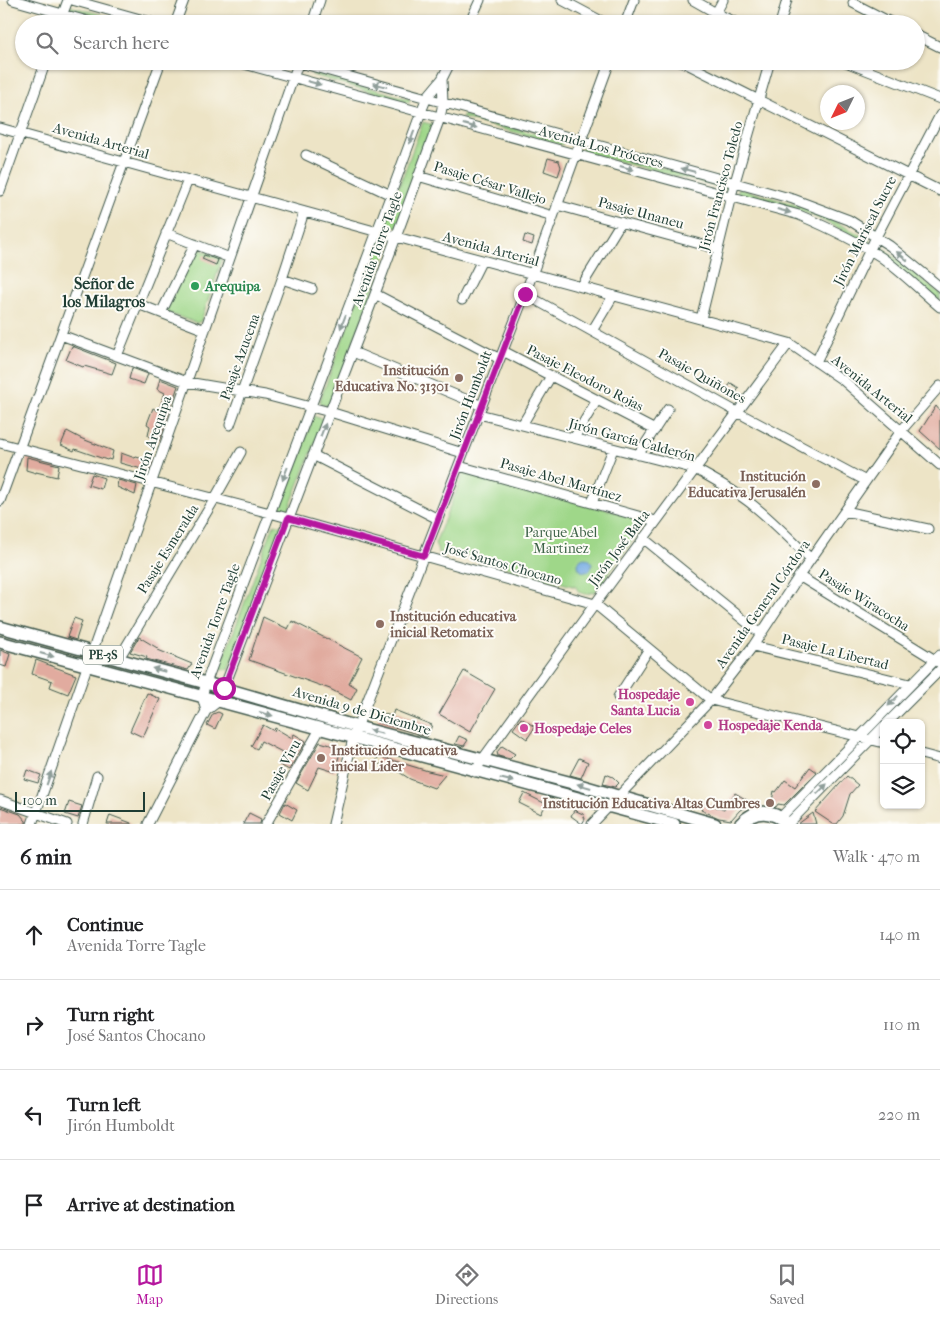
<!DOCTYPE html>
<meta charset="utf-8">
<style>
:root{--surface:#fff;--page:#f6f6f6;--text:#202124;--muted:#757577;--line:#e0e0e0;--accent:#b5179e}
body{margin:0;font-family:"IM FELL French Canon",serif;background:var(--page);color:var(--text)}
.controls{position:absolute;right:15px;bottom:15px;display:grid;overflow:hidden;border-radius:8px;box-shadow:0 1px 4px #0004}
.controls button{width:45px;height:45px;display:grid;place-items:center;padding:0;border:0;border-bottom:1px solid var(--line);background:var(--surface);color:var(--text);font:25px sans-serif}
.compass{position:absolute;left:820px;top:85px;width:45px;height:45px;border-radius:50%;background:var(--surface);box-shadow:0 1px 4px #0004;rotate:227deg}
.scale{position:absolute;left:15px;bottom:12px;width:130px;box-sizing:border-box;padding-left:5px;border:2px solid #1f3d34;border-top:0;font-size:14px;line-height:18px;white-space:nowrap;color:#1f3d34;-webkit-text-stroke:4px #fdfcf7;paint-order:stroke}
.stop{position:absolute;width:15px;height:15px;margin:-11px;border:4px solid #b5179e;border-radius:50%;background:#fff}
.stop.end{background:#b5179e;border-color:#fff;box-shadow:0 1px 5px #0008}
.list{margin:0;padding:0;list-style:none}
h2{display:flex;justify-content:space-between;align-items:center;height:65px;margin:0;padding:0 20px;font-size:21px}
h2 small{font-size:16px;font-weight:400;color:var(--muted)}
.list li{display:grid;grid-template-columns:32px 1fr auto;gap:15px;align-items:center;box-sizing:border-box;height:90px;padding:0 20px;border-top:1px solid var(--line)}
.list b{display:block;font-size:19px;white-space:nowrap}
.list p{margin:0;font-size:16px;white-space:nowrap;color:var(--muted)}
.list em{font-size:16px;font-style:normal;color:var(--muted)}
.icon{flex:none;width:28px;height:28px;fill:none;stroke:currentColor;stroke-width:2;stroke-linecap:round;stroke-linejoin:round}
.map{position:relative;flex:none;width:940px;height:824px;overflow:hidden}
.search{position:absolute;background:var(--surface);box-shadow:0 1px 4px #0004;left:15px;right:15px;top:15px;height:55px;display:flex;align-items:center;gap:12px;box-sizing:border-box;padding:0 18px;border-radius:28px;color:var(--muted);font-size:19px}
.sheet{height:425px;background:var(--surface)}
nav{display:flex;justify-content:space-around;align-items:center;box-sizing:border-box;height:70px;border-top:1px solid var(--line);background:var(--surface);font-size:14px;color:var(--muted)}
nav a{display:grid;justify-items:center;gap:2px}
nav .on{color:var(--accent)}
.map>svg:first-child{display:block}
</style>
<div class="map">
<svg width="940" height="824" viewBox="0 0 940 824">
<rect width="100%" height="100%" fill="#fdfcf7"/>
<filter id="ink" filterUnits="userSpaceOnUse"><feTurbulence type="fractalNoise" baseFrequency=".02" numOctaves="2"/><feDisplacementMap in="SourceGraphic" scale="10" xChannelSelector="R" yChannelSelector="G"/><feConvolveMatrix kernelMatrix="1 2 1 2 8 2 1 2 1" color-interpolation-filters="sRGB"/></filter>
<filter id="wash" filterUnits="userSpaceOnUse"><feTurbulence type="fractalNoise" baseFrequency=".0096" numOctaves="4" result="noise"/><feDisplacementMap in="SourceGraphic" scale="20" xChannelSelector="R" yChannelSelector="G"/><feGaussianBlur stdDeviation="1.12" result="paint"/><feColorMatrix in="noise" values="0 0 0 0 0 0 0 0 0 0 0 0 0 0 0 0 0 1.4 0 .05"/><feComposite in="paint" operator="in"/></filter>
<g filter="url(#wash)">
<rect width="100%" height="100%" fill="#ede4c6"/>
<path fill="#9fd789" stroke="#5f8a5e" d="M70 6 136 24H122L70 9Z
M312 72 410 99 409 103 312 75Z
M463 115 563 141 562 145 462 118Z
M423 122 434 125 397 227 385 224Z
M582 147 730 186 729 190 582 152Z
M738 188 811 209 870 240 869 243 809 214 738 195Z
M381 237 391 241 329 407 319 403Z
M877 243 940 294V301L874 249Z
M196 248 221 257 222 260 201 321 197 323 165 312Z
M314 416 324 420 287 514 279 511Z
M466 471 642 519 643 526 595 592 586 594 579 592 576 587 455 552 449 557 438 552 435 543 464 472Z
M274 524 282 526 228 670 220 668Z"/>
<path fill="#73aae2" stroke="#49748b" d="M578 565a7 7 0 1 1 14 0a7 7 0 1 1-14 0Z"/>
<g id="blocks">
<path fill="#e1ab9f" d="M548 158 559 161 561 167 558 176 544 171Z
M525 235 534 238 532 245 523 242Z
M204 255 218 260 216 265 202 259Z
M72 346 116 363 112 374 84 366 83 367 66 360Z
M132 368 148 374 144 384 129 379Z
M160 379 178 386 159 441 148 436 150 426 147 424 153 408 158 411 165 393 157 389Z
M731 383 739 388 734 396 726 390Z
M936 406 940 411V449L920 431Z
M67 431 80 438 113 451 111 460 108 459 107 460 75 449 74 451 61 445Z
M121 453 135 458 136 457 152 461 149 471 120 463Z
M27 457 59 465 57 477 36 472V473L26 470Z
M92 474 104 478 101 489 88 485Z
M118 480 137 485 135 495 117 487Z
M263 617 288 629 292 621 362 657 349 683 357 688 351 700 330 689 249 660Z
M74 618 82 621 76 640 67 637Z
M139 637 159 649 158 650 192 664 188 670 146 659 147 657 130 652Z
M0 650 10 654 6 667 0 665Z
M36 660 76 675 68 694 50 687 52 681 32 674Z
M464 671 495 689 470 732 439 714Z
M147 693 160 699 143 737 130 731Z
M394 710 432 725 427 737 377 722 380 713 392 716Z
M218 712 222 714 215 729 207 725 213 714Z
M521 718 535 727 527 739 513 729Z
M263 725 274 731 275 728 292 738 294 734 306 741 289 770 278 764 284 753 261 741 257 749 251 746Z
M459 736 468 740 464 746 455 744Z
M320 742 341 748 335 772 319 767 308 790 296 783Z
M502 746 515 754 510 759 498 756 497 752Z
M378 756 428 771 445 775 434 788 410 779 391 767 376 763Z
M579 758 588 762 581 778 570 775Z
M810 767 817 772 784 805 778 804 776 807 771 806 774 791 776 792 785 780 795 787Z
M27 770 41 775 38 783 24 779Z
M606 774 613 777 619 783 615 787 603 784Z
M847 776 858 785 850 794 843 816 837 824H833L815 812Z
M524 793 546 804 541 814 519 803Z
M735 793 752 803 740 810 731 820 719 818 701 810 705 802 724 810Z
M69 802 82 806 78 818 65 814Z
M285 803 297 810 292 820 280 813Z
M0 807 20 814 26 821V824H0Z
M574 810 583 814 585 819 582 824 571 816Z
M249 813 261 819 260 824H243Z
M813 813 816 824H798Z
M110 815 131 823V824H107Z"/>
</g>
</g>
<g filter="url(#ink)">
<use href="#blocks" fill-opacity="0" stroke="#3e564a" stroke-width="1"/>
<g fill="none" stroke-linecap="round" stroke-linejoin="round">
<defs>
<path id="minor" d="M13 0 98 24
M72 0 158 24
M562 0 607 24
M693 0 716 13 739 24
M853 3 894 24
M716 13 723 0
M59 24 68 0
M175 24 184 0
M312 24 320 0
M469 24 480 0
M625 24 634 0
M780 24 787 0
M916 35 940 47
M233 61 799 215C827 227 855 240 881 257 902 272 921 291 940 307
M293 61 793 199 849 220 890 246 940 287
M681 61 940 191
M843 61 940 99
M0 128 378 232 789 343 844 381 940 465
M306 155 391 195
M418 176 553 216
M0 191 46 61
M557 205 718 249
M166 233 230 258
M282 279 312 289
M581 287 621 222
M375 294 500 359
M525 294 737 412 866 481
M462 300 482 260
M138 304 205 330
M161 313 195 244
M701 319 731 196 770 61
M592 331 613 296
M61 335 187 382 265 395 330 412 463 453
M503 351 655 430
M353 352 482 406
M117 356 188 180
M816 362 876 237 940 115
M479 414 695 469C715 480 736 491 754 506 774 522 792 541 811 559
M230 425 282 279 304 212
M522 425 551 376
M574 438 597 400
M0 443 270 513 595 604 711 700 884 743
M313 455 438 519
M638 455 668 409
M459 466 656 521
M0 501 161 61
M592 503 613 449
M845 511 928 529
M643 538 761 634
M799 576 940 663
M753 646 910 684
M118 660 214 500 241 452
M618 697 649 649
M206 711 202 696 206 683C277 492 352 303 421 112L427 97 442 79 451 61
M887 723 940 670
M921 754 940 759
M475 772 482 760 595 604 789 343
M0 800 67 824
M781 817 940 655
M32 824 299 61
M83 824 97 776
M148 824 206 711 219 701 224 688 375 294 440 118 443 103 442 79
M266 824 320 729
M333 824 353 738 525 294 610 61
M592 824 711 700 753 646 799 576 901 431 940 386
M788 824 884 726"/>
<path id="major" d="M0 627 206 683 358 727 576 784 715 824
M0 642 674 824"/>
<path id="highway" d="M741 824C755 808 773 810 788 824"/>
</defs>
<use href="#minor" stroke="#3e564a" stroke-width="11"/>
<use href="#major" stroke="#3e564a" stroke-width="14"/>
<use href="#highway" stroke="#3e564a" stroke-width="15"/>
<use href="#minor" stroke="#fff" stroke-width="9"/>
<use href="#major" stroke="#fff" stroke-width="11"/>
<use href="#highway" stroke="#fff" stroke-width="12"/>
</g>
<defs><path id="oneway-solid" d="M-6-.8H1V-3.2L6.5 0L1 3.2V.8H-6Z" transform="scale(1.25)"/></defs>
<g fill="#8f9e9a">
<use href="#oneway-solid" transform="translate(314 83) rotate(15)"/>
<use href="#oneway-solid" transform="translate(380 85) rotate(-165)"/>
<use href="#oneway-solid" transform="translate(470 126) rotate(15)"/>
<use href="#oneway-solid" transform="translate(412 137) rotate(110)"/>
<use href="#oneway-solid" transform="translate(627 168) rotate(15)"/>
<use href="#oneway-solid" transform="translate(688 170) rotate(-165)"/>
<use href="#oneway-solid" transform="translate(784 211) rotate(15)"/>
<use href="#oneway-solid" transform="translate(902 256) rotate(-141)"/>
<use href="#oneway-solid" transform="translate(343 322) rotate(111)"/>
<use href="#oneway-solid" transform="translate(323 430) rotate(-69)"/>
<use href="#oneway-solid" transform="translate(285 474) rotate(111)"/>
<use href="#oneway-solid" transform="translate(47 655) rotate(15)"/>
<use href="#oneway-solid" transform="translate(159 670) rotate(-165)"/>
<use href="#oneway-solid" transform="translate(893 701) rotate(134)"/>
<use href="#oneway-solid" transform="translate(266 714) rotate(15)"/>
<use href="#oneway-solid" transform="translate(376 732) rotate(-165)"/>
<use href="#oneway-solid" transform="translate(49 778) rotate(-71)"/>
<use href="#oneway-solid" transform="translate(507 780) rotate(14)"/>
<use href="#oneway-solid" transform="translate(584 786) rotate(-164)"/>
<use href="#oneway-solid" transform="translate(822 789) rotate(-45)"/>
</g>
</g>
<g fill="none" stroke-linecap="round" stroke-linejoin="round" filter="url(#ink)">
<path stroke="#b5179e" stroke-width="6" d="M224 688 288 518 424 556 525 294"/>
</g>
<circle fill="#2e9e5b" stroke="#fdfcf7" stroke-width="2" cx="195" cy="286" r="5"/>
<g fill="#8d6e63" stroke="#fdfcf7" stroke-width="2">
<circle cx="459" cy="378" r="5"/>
<circle cx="816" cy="484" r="5"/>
<circle cx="380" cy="624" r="5"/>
<circle cx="321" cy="758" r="5"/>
<circle cx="770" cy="803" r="5"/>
</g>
<g fill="#d1479c" stroke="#fdfcf7" stroke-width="2">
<circle cx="690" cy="702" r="5"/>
<circle cx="708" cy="725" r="5"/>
<circle cx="524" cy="728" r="5"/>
</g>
<g text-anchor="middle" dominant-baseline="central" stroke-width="4" stroke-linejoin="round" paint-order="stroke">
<rect fill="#fdfcf7" stroke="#62766e" stroke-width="1" x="83" y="645.5" width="40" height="19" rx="4"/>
<g font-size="12" font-weight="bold" fill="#1f3d34">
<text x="103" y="655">PE-3S</text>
</g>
<g font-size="14" fill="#1f3d34" stroke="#fdfcf7">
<text transform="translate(101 141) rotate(16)">Avenida Arterial</text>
<text transform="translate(601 147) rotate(15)">Avenida Los Próceres</text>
<text transform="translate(490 183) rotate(17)">Pasaje César Vallejo</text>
<text transform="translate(721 186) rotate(-75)">Jirón Francisco Toledo</text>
<text transform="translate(641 213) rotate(15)">Pasaje Unaneu</text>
<text transform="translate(865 231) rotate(-63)">Jirón Mariscal Sucre</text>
<text transform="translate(377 249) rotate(-70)">Avenida Torre Tagle</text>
<text transform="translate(491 249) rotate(15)">Avenida Arterial</text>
<text transform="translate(240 357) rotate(-70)">Pasaje Azucena</text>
<text transform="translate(702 376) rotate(29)">Pasaje Quiñones</text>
<text transform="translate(585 378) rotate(27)">Pasaje Eleodoro Rojas</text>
<text transform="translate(872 389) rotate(39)">Avenida Arterial</text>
<text transform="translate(471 395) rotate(-69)">Jirón Humboldt</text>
<text transform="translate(153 438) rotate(-71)">Jirón Arequipa</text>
<text transform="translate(632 440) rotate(15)">Jirón García Calderón</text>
<text transform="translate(561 480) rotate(16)">Pasaje Abel Martínez</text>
<text transform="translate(619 548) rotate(-53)">Jirón José Balta</text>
<text transform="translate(168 549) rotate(-58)">Pasaje Esmeralda</text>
<text transform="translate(503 564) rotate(16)">José Santos Chocano</text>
<text transform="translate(864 600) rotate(32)">Pasaje Wiracocha</text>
<text transform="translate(763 604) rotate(-55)">Avenida General Córdova</text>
<text transform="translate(215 621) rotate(-70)">Avenida Torre Tagle</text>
<text transform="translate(835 652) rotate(14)">Pasaje La Libertad</text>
<text transform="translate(362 711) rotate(16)">Avenida 9 de Diciembre</text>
<text transform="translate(281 770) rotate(-61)">Pasaje Viru</text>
</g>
<g font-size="14" font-weight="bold" fill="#27864d" stroke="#fdfcf7" text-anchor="start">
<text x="205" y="286">Arequipa</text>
</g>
<g font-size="14" font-weight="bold" fill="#785e54" stroke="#fdfcf7" text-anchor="end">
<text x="449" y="370">Institución<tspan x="449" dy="16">Educativa No. 31301</tspan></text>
<text x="806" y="476">Institución<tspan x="806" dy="16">Educativa Jerusalén</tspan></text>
<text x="390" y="616" text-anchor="start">Institución educativa<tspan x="390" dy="16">inicial Retomatix</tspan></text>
<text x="331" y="750" text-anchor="start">Institución educativa<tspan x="331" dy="16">inicial Lider</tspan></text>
<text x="760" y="803">Institución Educativa Altas Cumbres</text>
</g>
<g font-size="14" fill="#3f6449" stroke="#fdfcf7">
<text x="561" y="532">Parque Abel<tspan x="561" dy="16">Martinez</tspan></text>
</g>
<g font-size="14" font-weight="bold" fill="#b23c85" stroke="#fdfcf7" text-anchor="start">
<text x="680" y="694" text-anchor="end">Hospedaje<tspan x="680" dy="16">Santa Lucia</tspan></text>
<text x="718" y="725">Hospedaje Kenda</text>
<text x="534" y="728">Hospedaje Celes</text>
</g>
<g font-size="16" font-weight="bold" fill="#1f3d34" stroke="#fdfcf7">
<text x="104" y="283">Señor de<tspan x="104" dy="18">los Milagros</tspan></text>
</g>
</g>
</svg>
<div class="controls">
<button><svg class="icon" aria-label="locate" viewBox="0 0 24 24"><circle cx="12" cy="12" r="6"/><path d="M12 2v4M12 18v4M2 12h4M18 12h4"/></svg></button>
<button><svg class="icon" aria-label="layers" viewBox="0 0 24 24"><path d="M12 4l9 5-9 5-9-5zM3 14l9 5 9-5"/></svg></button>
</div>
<svg class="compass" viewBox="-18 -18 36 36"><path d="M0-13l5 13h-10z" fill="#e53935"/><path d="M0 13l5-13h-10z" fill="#757577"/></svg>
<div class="scale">100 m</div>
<div class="stop" style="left:224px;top:688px"></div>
<div class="stop end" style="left:525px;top:294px"></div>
<div class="search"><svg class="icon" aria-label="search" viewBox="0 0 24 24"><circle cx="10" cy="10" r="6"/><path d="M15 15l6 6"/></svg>Search here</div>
</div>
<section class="sheet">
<h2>6 min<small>Walk · 470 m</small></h2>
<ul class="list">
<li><svg class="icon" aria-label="ahead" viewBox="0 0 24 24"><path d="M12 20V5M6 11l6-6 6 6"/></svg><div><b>Continue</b><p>Avenida Torre Tagle</p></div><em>140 m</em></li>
<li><svg class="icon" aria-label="right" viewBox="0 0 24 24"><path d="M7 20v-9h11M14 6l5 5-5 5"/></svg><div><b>Turn right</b><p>José Santos Chocano</p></div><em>110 m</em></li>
<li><svg class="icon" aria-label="left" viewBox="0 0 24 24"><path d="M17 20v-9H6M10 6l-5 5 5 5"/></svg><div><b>Turn left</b><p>Jirón Humboldt</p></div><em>220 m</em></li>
<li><svg class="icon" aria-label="arrive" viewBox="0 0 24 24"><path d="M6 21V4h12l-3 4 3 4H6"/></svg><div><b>Arrive at destination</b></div></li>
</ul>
</section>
<nav>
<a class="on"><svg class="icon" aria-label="map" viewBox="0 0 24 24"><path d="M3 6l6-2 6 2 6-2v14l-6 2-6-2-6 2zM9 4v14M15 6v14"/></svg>Map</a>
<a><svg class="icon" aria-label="directions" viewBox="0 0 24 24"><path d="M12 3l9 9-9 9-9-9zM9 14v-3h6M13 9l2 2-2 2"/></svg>Directions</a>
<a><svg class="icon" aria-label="saved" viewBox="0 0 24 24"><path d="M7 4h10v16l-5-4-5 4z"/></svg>Saved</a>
</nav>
